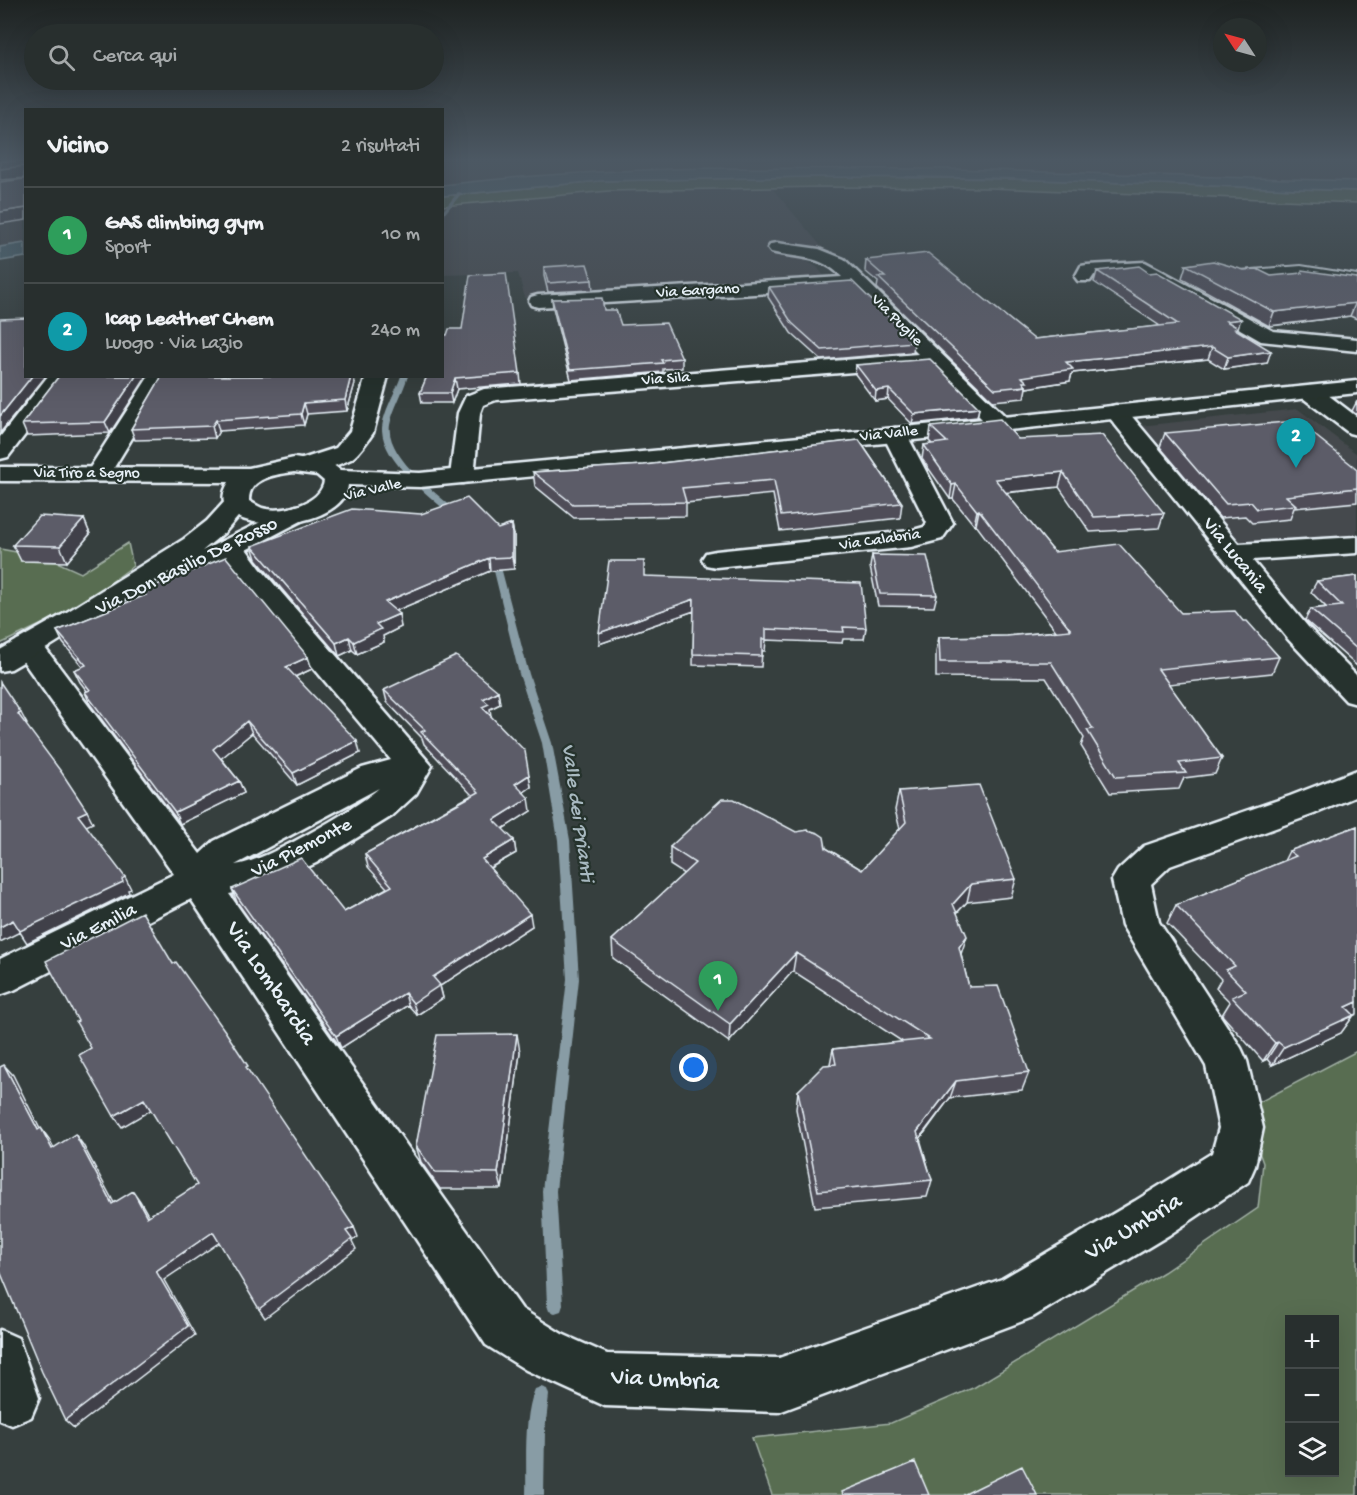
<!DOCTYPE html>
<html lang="it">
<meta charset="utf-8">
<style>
:root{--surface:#282f2e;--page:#303736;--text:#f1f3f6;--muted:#a5a9aa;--line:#444a4a;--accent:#ea580c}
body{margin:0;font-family:"Gochi Hand",sans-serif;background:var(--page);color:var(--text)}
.controls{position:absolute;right:18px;bottom:18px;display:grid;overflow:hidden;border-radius:0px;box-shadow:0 6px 24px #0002}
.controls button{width:54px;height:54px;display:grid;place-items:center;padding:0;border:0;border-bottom:2px solid var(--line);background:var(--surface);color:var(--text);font:30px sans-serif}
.compass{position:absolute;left:1213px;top:18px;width:54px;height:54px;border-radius:50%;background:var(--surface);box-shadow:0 6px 24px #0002;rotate:306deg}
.you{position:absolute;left:694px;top:1068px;width:21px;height:21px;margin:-15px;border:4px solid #fff;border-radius:50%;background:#1a73e8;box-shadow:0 0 0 9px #1a73e833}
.badge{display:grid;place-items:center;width:39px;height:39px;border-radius:50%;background:var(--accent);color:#fff;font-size:20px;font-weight:700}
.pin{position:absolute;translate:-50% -50px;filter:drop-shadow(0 2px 3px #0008)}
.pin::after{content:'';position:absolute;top:32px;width:21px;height:18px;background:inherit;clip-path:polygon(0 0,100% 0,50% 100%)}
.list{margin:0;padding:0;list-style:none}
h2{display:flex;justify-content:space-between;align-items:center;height:78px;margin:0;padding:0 24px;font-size:26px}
h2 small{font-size:20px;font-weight:400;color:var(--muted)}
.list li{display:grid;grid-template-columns:39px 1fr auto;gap:18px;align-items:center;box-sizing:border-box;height:96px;padding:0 24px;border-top:2px solid var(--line)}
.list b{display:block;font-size:22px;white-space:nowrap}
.list p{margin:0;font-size:20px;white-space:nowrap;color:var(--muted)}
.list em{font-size:20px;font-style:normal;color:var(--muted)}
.icon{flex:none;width:33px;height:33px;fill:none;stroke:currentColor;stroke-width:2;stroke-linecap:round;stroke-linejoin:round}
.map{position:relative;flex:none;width:1357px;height:1495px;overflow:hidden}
.search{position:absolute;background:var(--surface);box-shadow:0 6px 24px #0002;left:24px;top:24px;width:420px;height:66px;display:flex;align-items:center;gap:15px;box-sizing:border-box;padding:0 21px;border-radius:33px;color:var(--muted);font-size:22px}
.panel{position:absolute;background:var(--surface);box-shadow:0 6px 24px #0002;left:24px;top:108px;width:420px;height:270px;border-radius:0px}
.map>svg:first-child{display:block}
</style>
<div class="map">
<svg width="1357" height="1495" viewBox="0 0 1357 1495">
<rect width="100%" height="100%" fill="#363f3e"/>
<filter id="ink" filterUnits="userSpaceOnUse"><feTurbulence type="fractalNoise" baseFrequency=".0167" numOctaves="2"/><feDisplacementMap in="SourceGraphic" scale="12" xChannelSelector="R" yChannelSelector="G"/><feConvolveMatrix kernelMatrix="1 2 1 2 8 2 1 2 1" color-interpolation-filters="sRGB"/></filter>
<g filter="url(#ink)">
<path fill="#444a4d" d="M0 161H25V243L0 247Z
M442 161H1357V181L954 169 707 168 555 173 443 185Z
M678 188H772L831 258 805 260 817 267 824 276 819 280 525 298 518 273 443 275V206L566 193Z
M1298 409 1357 454V538L1228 548 1121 428Z"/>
<path fill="#586d51" stroke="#a0afa4" stroke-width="1.5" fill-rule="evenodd" d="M810 177 979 178 1357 191V203L990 188 824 187 609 191 443 206V196L600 181Z
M128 543 133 566 78 607 0 644V549L27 554 21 561 57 562 81 573Z
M1357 1051V1495H772L752 1438 891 1423 975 1387 1164 1272 1258 1208 1263 1163 1244 1110ZM1290 1320H1334V1472H1290Z"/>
<path fill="#48646d" stroke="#889ca5" stroke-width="1.5" d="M707 168 954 169 1357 181V191L979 178 810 177 600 181 443 196V185C531 174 619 170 707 168Z
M25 243V257L0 261V247Z"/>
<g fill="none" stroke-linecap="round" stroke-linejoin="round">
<path fill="#889ca5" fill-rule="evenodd" d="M905 176 1015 178 1017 179 1015 180 907 178Z
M458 192 462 193 442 217V212Z
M401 376H408C403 393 393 409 390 425 385 456 437 494 458 512V516H452C430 496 383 462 382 430 382 414 396 391 401 376Z
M492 556 495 557 502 571 529 674 552 743 570 840 579 979 556 1191 563 1305 561 1311 555 1313 549 1311 547 1305 542 1191 567 979 558 840 542 743 519 674 494 571 488 559Z
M541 1387 547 1389 549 1395 545 1431 544 1495H526C527 1464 523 1417 535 1389Z"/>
<defs>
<path id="pedestrian" d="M1301 266 1357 275V285L1301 276 1240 281 1232 276 1240 271Z"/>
<path id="minor" d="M777 243 819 249 844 259 1008 419 1011 424 1008 429 1000 431 992 429 929 366 496 400 483 405 480 413 474 476 471 481 462 483 453 481 450 476 458 413 466 396 484 389 918 354 852 288 538 307 531 305 529 301 531 297 538 295 842 277C820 254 800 259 771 252L768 248 771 244Z
M1145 262 1273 331 1357 339V351L1261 341 1142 273 1094 275 1090 281H1078L1075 277 1081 266 1087 265Z
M48 376H70L8 457 0 459V437Z
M149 376H170L107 479 98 481 89 479 86 474Z
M366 376H388L373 433C367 441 359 454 351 459 337 466 314 474 299 470L296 465 299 460 336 448 350 431Z
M1311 386 1319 388 1357 417V435L1349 433 1303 398 1300 393 1303 388Z
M1116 405 1124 407 1239 544 1357 537V553L1252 560 1308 627 1357 676V704L1346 701 1288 639 1105 412 1108 407Z
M895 428 903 430 907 435 953 523 942 539 911 547 716 567 706 565 702 559 706 553 716 551 910 531 924 527 927 523 883 435 887 430Z
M232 540 241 542 260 568 432 766 416 794 392 816 316 863 262 888 229 894 522 1309 562 1334 607 1354 779 1358 1002 1279 1135 1201 1212 1153 1219 1128 1206 1066 1122 925 1112 880 1118 870 1144 846 1290 796 1357 770V796L1314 814 1170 866 1151 884 1159 922 1241 1048 1247 1061 1263 1128 1255 1166 1248 1182 1169 1235 1033 1317 1015 1324 779 1412 605 1406 526 1370 486 1345 191 899 14 990 0 995V959L174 874 13 647 17 640 28 638 39 640 200 854 214 841 362 768 391 760 240 580 219 548 223 542ZM379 788C356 809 265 862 235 865Z
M0 1330 18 1338 39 1398 31 1417 12 1425 0 1420Z"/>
<path id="tertiary" d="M236 496 245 499 249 504 225 532 202 551 287 509 296 506 305 509 309 514 305 519 192 578 182 580 172 578 169 572 47 648 11 669 0 671V650L62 615 184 539 207 521 227 499Z"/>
<path id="secondary" d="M1357 381V393L895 442 420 487 348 485C343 536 193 538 229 482L0 481V467L249 468 294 458 332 464 340 470 420 473 895 428ZM294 472 317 475 324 481C321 504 281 514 262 508 257 506 253 503 249 501 248 478 276 474 294 472Z"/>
</defs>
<use href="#pedestrian" stroke="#e8f1f8" stroke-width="4"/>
<use href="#minor" stroke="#e8f1f8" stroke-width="5"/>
<use href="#tertiary" stroke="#e8f1f8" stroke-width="5"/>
<use href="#secondary" stroke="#e8f1f8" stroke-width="5"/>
<use href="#pedestrian" fill="#26332d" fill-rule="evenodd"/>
<use href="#minor" fill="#26332d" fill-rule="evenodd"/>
<use href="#tertiary" fill="#26332d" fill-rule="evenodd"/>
<use href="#secondary" fill="#26332d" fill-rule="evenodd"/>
</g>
<path fill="#4f4e59" stroke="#e8f1f8" stroke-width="1.5" d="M866 260 1034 339 1160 326 1094 282 1097 271 1238 328V331L1267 363 1224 369 1208 359 1072 373 1070 381 1026 388 1024 398 993 401 877 288 878 282 865 271Z
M1186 265 1271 276 1357 278V319L1350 316 1269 326 1182 278Z
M544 267 592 280 593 290 548 292 544 276Z
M769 287 914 342 913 352 821 360 791 333 768 297Z
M552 299 604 310 621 325 682 358V368L663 369V372L571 380 553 308Z
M856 365 979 408 977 417 912 424 888 399 875 401 855 374Z
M520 373 521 384 457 389 452 403H422L420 393 427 376Z
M59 376H147L110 433 27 436 22 424Z
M162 376H353L355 383 347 411 307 414 304 425 219 431 215 438 135 440 131 429Z
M1357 401V415L1352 411Z
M931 427 1018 439 1164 513 1159 528 1090 532 1059 487 1006 493 1054 552 1181 613 1243 621 1279 657 1272 673 1168 684 1222 758 1215 774 1184 778 1179 789 1110 793 1081 746 1084 738 1046 678 936 677V652L939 637 1007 636 1056 631 976 525H974L953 499H950L922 459 924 445 932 444 929 441Z
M1165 433 1357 469V502L1294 508 1290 519 1252 523 1245 516 1220 518 1160 447Z
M859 440 902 503 900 518 780 531 773 494 686 503V516L574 518 535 486 533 472 644 465Z
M84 519 90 534 67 562 21 561 13 545Z
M512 524 514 536V569L490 571 395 611 401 627 383 636 384 642 357 654 352 650 339 656 256 559 252 546 498 529Z
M872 555 937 595 934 607 878 606 870 567Z
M644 576 866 628 864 639H843L842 643 766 640 765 651H762L761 667 693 665 694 611 599 644Z
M1357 576V666L1305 620 1311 609 1326 607 1311 592 1317 581Z
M142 591 312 669 295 677 360 753 297 785 252 733 221 758 239 781 244 793 180 824 90 704 85 692 87 691 80 682 74 670 83 667 63 643 57 631 144 596Z
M384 690 498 691 500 704 490 709V716L529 775 531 787 524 792 531 811 502 829 514 840 516 853 490 868 532 926 440 986 443 998 417 1015 408 1005 341 1048 237 902 232 889 344 912 387 888 368 867 365 854 472 795 424 744 422 738 387 702Z
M899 791 1016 879 1011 897 967 902 957 913 961 955 969 987 1029 1072 1022 1090 950 1098 920 1139 932 1180 927 1197 815 1207 796 1109 798 1091 830 1064 833 1049 903 1042 793 971 729 1042 613 958 612 940 684 874 670 865V847L826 848 862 870 900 829 895 810Z
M1357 826 1354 1015 1341 1033 1272 1065 1267 1059 1263 1061 1222 1015 1230 1002 1216 988 1221 979 1167 923 1176 905 1284 861 1289 851Z
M520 1052 502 1189H440L421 1162 416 1146Z"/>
<path fill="#404048" stroke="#e8f1f8" stroke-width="1.5" d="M24 166 26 178 0 180V169Z
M26 208V220L0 224V212Z
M1356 302 1350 316 1269 326 1274 312Z
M1241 319 1238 328 1226 321Z
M1212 347 1208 359 1072 373 1070 381 1026 388V386L1020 387 1022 377 1066 362Z
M1271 351 1267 363 1224 369 1228 357Z
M32 376H46L0 433V416Z
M136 376H147L110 433 105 422Z
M351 376H353L355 383 347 411 345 400Z
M455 378 457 389 452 403 450 393Z
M889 389 888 399 875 401 876 391Z
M304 403 307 414 304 425 301 414Z
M979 408 977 417 912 424 914 414Z
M216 420 219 431 215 438 212 426Z
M1063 472 1059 487 992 494 995 479Z
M956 484 953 499H950L952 485Z
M979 510 976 525H974L977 511Z
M84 519 90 534 67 562 60 546Z
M512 524 514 536V569L512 557Z
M489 558 490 571 388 614 385 602Z
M694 599V611L599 644V633Z
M399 614 401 627 383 636 384 642 357 654 354 642 376 624Z
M349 637 352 650 339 656 336 643Z
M308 657 312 669 290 679 286 667Z
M498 691 500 704 490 709 491 716 482 707 483 699Z
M21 713 27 724 24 725 18 714Z
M247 721 252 733 218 761 213 749Z
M357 741 360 753 297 785 293 773Z
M529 775 531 787 517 797 515 784Z
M239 781 244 793 180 824 175 812Z
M529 798 531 811 496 833 494 820Z
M87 811 93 823 84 827 78 815Z
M514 840 516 853 484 871 482 859Z
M125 877 131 889 128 890 129 893 27 943 20 932 0 942V927L13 920Z
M971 884 967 902 948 922 953 904Z
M530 914 532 926 440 986 443 998 417 1015 413 1003 433 977Z
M967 936 961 954 954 965 959 947Z
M796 953 793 971 729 1042 730 1024Z
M405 993 408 1005 341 1048 336 1036Z
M1357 1002V1014L1342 1021 1354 1015 1341 1033 1272 1065 1284 1047 1346 1007Z
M517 1034 520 1052 502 1189 498 1173Z
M1278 1042 1267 1059 1263 1061 1275 1043Z
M4 1065 13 1075 46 1141 38 1130Z
M956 1081 950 1098 912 1148 917 1132Z
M144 1099 151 1110 122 1127 114 1116Z
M41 1128 49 1139 60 1159 52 1149Z
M75 1134 83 1145 120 1214 112 1204Z
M133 1191 140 1201 155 1227 147 1217Z
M354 1227 358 1237 352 1241 356 1249 265 1318 259 1309 346 1231Z
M213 1232 220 1242 164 1280 195 1335 74 1428 65 1420 156 1271Z"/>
<path fill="#5c5b67" stroke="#e8f1f8" stroke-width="1.5" d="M0 161H26V208L0 212V182L24 179V166L0 169Z
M928 253 1034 339 1178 324 1097 271 1139 266 1149 273 1157 272 1241 319 1226 321 1238 328 1235 329 1271 351 1228 357 1212 347 1066 362 1073 369 1022 377 1027 382H1023L1026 386 995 389 878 277H885L866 260Z
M1213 261 1244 270 1257 269 1271 276 1302 273V270L1357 278V303L1274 312 1186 265Z
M587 264 592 280 548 283 544 267Z
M506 273 520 373 455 378 450 393H420L427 376H442V335H447L449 329H462L470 275Z
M852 281 914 342 822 350 792 323 769 287Z
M602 298 604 310H616L621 325 666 323 682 358 661 360 663 363 570 370 552 299Z
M26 318V376H32L0 416V319Z
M930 359 979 408 914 414 889 389 876 391 856 365Z
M59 376H136L105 422 22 424Z
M162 376H351L345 400 304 403 301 414 216 420 212 426 131 429Z
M1000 419 1018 439 1102 435 1164 513 1094 517 1063 472 995 479 1054 552 1119 544 1181 613 1235 611 1243 621H1247L1279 657 1158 669 1222 758 1179 763 1186 773 1116 777 1087 730 1093 729 1051 662H940L939 637 1007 636 1071 630 979 510 977 511 956 484 952 485 924 445 947 442 931 427Z
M1297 421 1357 469V488L1286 496 1296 505 1257 509 1251 502 1226 504 1165 433Z
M859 440 902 503 781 516 774 480 682 488 686 502 573 504 533 472 644 465Z
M467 498 498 529 512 524V557L489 558 385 602 399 614 376 624 381 629 354 642 349 637 336 643 252 546 352 509 421 514Z
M39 516 84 519 60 546 13 545Z
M872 555 927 556 937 595 880 594Z
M226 557 308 657 286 667 357 741 293 773 247 721 213 749 239 781 175 812 85 692 90 690 74 670 86 665 57 631 146 595 142 591Z
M609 561H644V576L861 583 866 628 843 627 844 632 766 629V639H762V656L693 654 694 599 599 633Z
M1357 576V649L1311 609 1342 606 1317 581Z
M456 656 498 691 483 699 489 704 482 707 525 751 529 775 515 784 529 798 494 820 514 840 482 859 530 914 433 977 440 985 413 1003 405 993 336 1036 232 889 301 858 344 912 392 886 365 854 479 792 421 732 425 730 384 690Z
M0 682 21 713 18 714 62 773 87 811 78 815 125 877 122 879 123 882 20 931 13 920 0 927Z
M979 785 1016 879 971 884 953 904 967 936 959 947 969 987 998 986 1029 1072 956 1081 917 1132 932 1180 818 1191 798 1091 824 1065 836 1064 833 1049 930 1039 796 953 730 1024 612 940 695 863 670 847 722 799H734L796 832 808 830 818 833 824 837 826 848 862 870 906 822 899 791Z
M1357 826V1002L1346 1007 1354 1015 1284 1047 1278 1042 1275 1043 1232 997 1246 991 1226 970 1235 966 1176 905 1296 856 1289 851Z
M142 912 173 964 176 962 225 1031 248 1066 246 1067 354 1227 346 1231 352 1239 259 1309 213 1232 156 1271 188 1326 65 1420 42 1372 0 1271V1067L4 1065 38 1130 41 1128 52 1149 75 1134 112 1204 133 1191 147 1217 197 1185 144 1099 114 1116 79 1055 91 1048 76 1022 78 1021 46 961Z
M517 1034 498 1173 435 1172 416 1146 437 1035Z
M915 1462 929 1495H843L842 1492Z
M1022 1466 1037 1495H963Z"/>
</g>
<linearGradient id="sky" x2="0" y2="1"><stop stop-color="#1e2322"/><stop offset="0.43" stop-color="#4c5863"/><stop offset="1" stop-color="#4c5863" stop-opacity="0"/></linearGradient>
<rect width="1357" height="371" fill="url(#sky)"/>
<g text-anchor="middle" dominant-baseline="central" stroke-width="4.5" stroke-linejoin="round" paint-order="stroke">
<g font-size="16" fill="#e8f1f8" stroke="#26332d">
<text transform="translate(698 292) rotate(-3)">Via Gargano</text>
<text transform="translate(896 321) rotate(45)">Via Puglie</text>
<text transform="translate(666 380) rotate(-4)">Via Sila</text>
<text transform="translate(889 435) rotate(-6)">Via Valle</text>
<text x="87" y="474">Via Tiro a Segno</text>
<text transform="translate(373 491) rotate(-13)">Via Valle</text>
<text transform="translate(880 541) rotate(-8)">Via Calabria</text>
</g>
<g font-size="20" fill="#e8f1f8" stroke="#26332d">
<text transform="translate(1234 556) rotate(51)">Via Lucania</text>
<text transform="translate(187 567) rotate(-26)">Via Don Basilio De Rosso</text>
<text transform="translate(302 849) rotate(-27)">Via Piemonte</text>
<text transform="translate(99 928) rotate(-27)">Via Emilia</text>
</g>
<g font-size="21" font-style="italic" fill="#a8b9c0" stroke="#26332d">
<text transform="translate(576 813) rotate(82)">Valle dei Prianti</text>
</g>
<g font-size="24" fill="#e8f1f8" stroke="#26332d">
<text transform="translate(270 984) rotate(56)">Via Lombardia</text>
<text transform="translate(1134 1228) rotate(-31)">Via Umbria</text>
<text transform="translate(665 1381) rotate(3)">Via Umbria</text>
</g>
</g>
</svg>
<div class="controls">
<button>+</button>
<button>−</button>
<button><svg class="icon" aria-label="layers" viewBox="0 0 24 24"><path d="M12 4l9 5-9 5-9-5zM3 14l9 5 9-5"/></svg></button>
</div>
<svg class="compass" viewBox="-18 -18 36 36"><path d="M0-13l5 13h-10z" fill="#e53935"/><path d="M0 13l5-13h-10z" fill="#a5a9aa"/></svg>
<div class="you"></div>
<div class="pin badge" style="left:718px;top:1011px;background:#2e9e5b">1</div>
<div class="pin badge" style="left:1296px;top:468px;background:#0f9aa8">2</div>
<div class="search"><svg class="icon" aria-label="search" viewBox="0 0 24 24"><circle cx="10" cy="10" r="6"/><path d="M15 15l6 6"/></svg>Cerca qui</div>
<section class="panel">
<h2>Vicino<small>2 risultati</small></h2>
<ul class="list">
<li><span class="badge" style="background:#2e9e5b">1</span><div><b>GAS climbing gym</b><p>Sport</p></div><em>10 m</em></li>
<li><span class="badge" style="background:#0f9aa8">2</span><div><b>Icap Leather Chem</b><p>Luogo · Via Lazio</p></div><em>240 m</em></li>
</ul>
</section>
</div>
